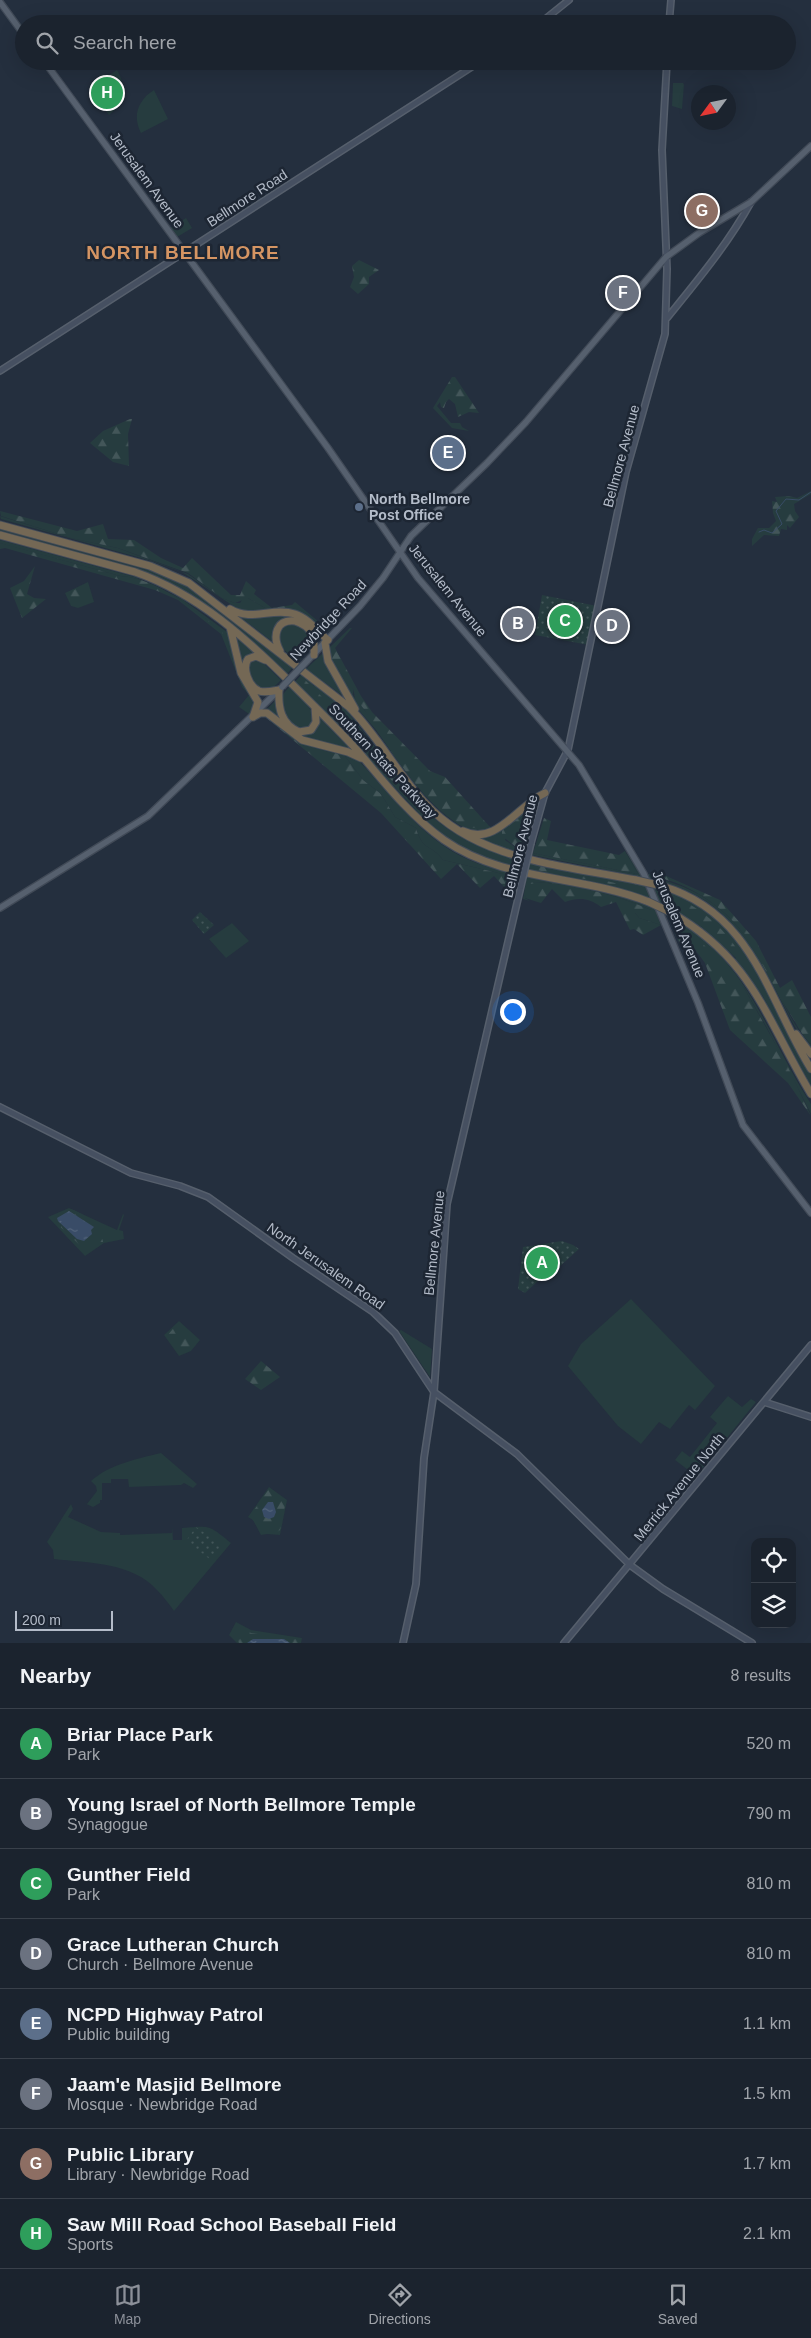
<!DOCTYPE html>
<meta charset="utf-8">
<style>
:root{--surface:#1b232e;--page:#282f3a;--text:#f1f3f6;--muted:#a0a4aa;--line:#39404a;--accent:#8c9099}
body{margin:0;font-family:Arial,sans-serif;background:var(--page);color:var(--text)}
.controls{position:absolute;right:15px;bottom:15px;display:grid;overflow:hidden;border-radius:10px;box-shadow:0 5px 20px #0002}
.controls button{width:45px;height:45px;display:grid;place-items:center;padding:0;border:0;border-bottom:1px solid var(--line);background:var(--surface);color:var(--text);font:25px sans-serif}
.compass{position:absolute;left:691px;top:85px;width:45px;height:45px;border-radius:50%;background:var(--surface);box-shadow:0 5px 20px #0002;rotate:237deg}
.scale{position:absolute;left:15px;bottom:12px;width:98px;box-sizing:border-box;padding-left:5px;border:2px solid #b4bcc9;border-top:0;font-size:14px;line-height:18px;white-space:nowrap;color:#b4bcc9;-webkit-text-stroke:4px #1d2633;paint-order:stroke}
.you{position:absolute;left:512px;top:1011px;width:18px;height:18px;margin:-12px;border:4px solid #fff;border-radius:50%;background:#1a73e8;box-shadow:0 0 0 8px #1a73e833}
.badge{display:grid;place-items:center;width:32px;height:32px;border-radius:50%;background:var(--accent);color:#fff;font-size:16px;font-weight:700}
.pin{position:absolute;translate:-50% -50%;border:2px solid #fff;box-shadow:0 1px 5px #0006}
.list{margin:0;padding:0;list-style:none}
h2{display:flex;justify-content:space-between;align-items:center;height:65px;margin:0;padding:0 20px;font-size:21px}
h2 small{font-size:16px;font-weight:400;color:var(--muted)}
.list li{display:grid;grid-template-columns:32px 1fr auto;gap:15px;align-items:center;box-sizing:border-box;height:70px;padding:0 20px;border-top:1px solid var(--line)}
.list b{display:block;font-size:19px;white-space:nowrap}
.list p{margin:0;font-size:16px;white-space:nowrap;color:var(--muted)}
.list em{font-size:16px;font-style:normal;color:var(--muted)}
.icon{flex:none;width:28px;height:28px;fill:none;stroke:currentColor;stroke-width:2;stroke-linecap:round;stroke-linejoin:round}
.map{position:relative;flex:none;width:811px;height:1643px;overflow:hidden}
.search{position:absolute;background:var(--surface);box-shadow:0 5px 20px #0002;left:15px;right:15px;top:15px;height:55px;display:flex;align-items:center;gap:12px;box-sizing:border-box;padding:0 18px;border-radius:28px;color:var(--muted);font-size:19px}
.sheet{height:625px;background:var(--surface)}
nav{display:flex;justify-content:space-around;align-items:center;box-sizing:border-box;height:70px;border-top:1px solid var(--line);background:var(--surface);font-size:14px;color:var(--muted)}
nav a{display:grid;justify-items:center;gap:2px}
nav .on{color:var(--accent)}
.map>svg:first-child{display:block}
</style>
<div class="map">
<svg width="811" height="1643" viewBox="0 0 811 1643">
<defs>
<pattern id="forest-firs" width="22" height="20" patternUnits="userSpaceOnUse" patternTransform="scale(1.25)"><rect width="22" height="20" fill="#263c3f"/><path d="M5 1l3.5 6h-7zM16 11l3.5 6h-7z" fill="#435659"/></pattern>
<pattern id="park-dots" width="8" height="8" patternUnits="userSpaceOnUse" patternTransform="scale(1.25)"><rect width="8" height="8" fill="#263c3f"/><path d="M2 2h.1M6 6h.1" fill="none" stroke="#435659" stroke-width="1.8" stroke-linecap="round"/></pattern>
<pattern id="water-ripples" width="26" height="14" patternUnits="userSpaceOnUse" patternTransform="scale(1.25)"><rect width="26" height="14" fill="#394c67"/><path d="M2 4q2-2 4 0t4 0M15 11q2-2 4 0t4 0" fill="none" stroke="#53647b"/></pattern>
</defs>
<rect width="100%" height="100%" fill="#242f3e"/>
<path fill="#263c3f" d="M117 70C127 86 124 104 109 115L89 88Z
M673 83H683L684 85 682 109 672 106Z
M154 90 168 119 141 133C132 116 138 100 154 90Z
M186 218 192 228 177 237 170 228Z
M0 516 71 538 118 548 188 574 222 598 235 603H240L243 598H248L267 609 295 611 304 615 320 630 326 628 330 631 319 630 305 618 292 612 244 613 182 572 148 560 1 519Z
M0 529 152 571 180 582 200 595 293 667 287 674 221 616 177 587 150 574 0 532Z
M0 540 135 577 182 599 227 632 256 707 249 714 239 707 249 695 242 687 221 634 222 633C194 609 158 579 120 576L6 545 0 543Z
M88 582 94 602 78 608 71 606 65 593Z
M285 614 300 618 287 619 276 624 273 642 240 617Z
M287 623 303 626 312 637 308 651 297 663 279 644 280 628Z
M233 635 256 654 242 662Z
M327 652 353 689V695L444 813 492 827 477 834C431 815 404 769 376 730 368 720 359 711 351 701 341 686 335 668 327 652Z
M322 654H323L343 696 306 669Z
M259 659 281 680 274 687 260 691 251 681 247 664 249 660Z
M302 674 314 686H316L347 711 423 809C455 838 482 849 523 861L521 868C487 861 459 847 431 826L295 682Z
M289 687C301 699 316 708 313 725L299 731 285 719 280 698Z
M276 700 280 717 303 735 319 717 354 753 303 739 265 711Z
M268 717 294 737 350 755 360 762C387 791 412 824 444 846 467 862 493 869 519 875V878L443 860C431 844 422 851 416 828L395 817 381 794 363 780 344 755C305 747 298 743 268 717Z
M528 804 505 840 525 854 500 848 474 837H481Z
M533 853 638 874 627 854 630 855 642 877 532 855Z
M530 862 646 886 651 898 533 871 529 869Z
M527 877 597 891 631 900 655 909 661 925 639 918 635 913H651V910C617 895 569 883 532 882L525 898 530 901 523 899Z
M654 878C716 891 748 930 775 985 784 1004 795 1030 811 1044V1050C797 1033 788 1014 778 995 746 935 721 895 652 879Z
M654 887 678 894 700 905 728 928 751 961 801 1058 811 1074V1088L763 997 735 959 736 958 700 926 659 902Z
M665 914C749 957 764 1032 811 1104V1114L767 1028 744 988Z
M232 923 249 941 226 958 209 939Z
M69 1208 117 1230 123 1214 124 1215 119 1230 123 1231 124 1239 104 1243 85 1256 48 1217Z
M631 1299 715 1386 695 1410 689 1405 670 1429 659 1422 641 1444 618 1426 568 1366 581 1344Z
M179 1321 200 1340 191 1351 179 1356 164 1335Z
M401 1330 432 1349 430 1377 399 1331Z
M728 1396 742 1407 751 1399 756 1402 696 1476 675 1460 682 1451 690 1457 717 1423 710 1417Z
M161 1453 197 1484 193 1488 184 1483 181 1485 129 1487 128 1479H111V1483H102V1500H100V1503L93 1507 84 1503 87 1504 97 1491 96 1486 91 1481C110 1464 137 1459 161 1453Z
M269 1487 287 1500 280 1535 267 1534 261 1535 253 1520 248 1517Z
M71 1504 73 1509 68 1517 101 1532 120 1533V1535L172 1533V1526L173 1540H182V1528C210 1526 208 1524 231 1543L174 1611C169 1604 163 1596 157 1590 132 1562 88 1563 54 1559L53 1550 47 1542Z
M236 1622 251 1630 302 1638 301 1643H237L229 1635Z"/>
<path fill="url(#forest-firs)" d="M359 260 379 270 369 277V284L358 294 350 287 354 277 352 266Z
M452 377H455L479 413 469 412 458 417 455 404 449 399 446 402 444 408 441 407 440 402 437 406 451 423H460L462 427 469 431 452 428 433 408Z
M130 419H132L128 434 129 466 113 462 90 443 103 431Z
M811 491V494L794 504 795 511 799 517 790 528 787 525V530L781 529 779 536 764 535 752 546V539L758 528H769L776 521 773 513 772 501 777 502 775 497 789 496 797 498Z
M0 511 77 531 103 524 108 539 134 540 161 558 183 568 192 558 231 595H240L246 581 256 590 254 594 272 608 292 605 295 602 326 628 320 630 295 611 267 609 248 598 235 603 222 598 188 573 118 548 71 538 1 516Z
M0 543 120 576C159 579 194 609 223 633L221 634 178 600 155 590 5 548 0 549Z
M35 566 27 594 34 598 46 599 22 618 10 588 24 581Z
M84 585 90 597C86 606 80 605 72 605L68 593Z
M350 628H352L335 648 361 696 372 712 430 771 445 777 490 827C446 840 398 760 376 729 370 720 365 707 356 701L353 689 345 686 329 656V648Z
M301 676 377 752 429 819 296 681Z
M264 716 268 717C298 743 305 747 344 755L363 780 381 794 395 817 416 828C422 851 431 844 443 860L519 878 513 893 508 887 506 889 494 876 480 888 457 864 441 879 381 813Z
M534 802 535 804 525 854 502 836V831L528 804Z
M544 818 551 821 547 840 619 855 625 851 638 874 533 853Z
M533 863 623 885 627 882 643 886 648 895 606 883 531 869V865Z
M648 874 664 875 720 900 756 941 780 988 792 980 811 1017V1044C802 1036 796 1023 789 1012 758 963 752 925 697 893 684 885 665 877 650 878Z
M532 882C570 883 617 895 651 910V913H635L639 918 661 925 643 935 634 929 630 930 616 902 601 907C590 898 578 897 565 902L552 889 541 903 525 898 527 889Z
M654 888C694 902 724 924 745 962L699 920 696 913 668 896H663L669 902 660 899Z
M670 918 704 945 744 988 787 1065 811 1116 788 1083 730 1030 705 963 691 944 685 946 680 944 669 920Z
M69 1209 74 1210 112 1230H97L69 1211 64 1227 77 1239C86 1237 102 1227 103 1242H97L85 1250 51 1218Z
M177 1324 181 1325 190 1336 192 1348 180 1350 167 1336Z
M261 1361 280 1377 261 1390 245 1379Z
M269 1489 286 1501 280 1530 277 1532 261 1531 250 1516Z
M239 1625 251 1633 298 1639 299 1643H290L284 1639H253L247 1643H239L234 1634 236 1626Z"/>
<path fill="url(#park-dots)" d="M542 595 597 606 589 645 535 635Z
M200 912 214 925 204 934 192 920Z
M562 1241 573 1245 579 1249 548 1277 539 1280 525 1293 518 1289 523 1247Z
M196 1527 222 1545 211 1560 186 1541Z"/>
<path fill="url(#water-ripples)" d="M69 1211 94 1227 91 1230 92 1234 84 1241 77 1239 58 1221 57 1218Z
M268 1502H273L276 1512 274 1517 269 1519 264 1517 262 1510Z
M253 1639H284L290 1643H247Z"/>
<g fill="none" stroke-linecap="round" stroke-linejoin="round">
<path stroke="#394c67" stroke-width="1" d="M759 532 764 530 772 533 782 524 776 511 786 499 799 500 811 492"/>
<defs>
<path id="secondary" d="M539 24 569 0
M669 24 671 0
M667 318C697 281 728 244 751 202
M0 371 481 61
M531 843 545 793 568 750 626 472 665 334 667 269 662 150 667 61
M0 1107 131 1173 180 1186 208 1197 293 1258 373 1312 395 1333 434 1392 517 1454 630 1565 663 1589 752 1643
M764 1402 811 1417
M403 1643 416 1584 424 1458 434 1392 447 1204 521 886
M564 1643 811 1345"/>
<path id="primary" d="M0 2 24 35
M44 61 328 448 418 578 579 765 644 874 698 1003 743 1125 811 1213
M307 661 360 606 383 578 411 536 487 463 526 422 666 257 699 233 751 202 811 146
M0 908 148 816 280 689"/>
<path id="highway" d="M0 525 150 566 189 583 349 707C378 736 397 773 425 803 478 861 563 865 636 880
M0 535 135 572C198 594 247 639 293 685 315 707 337 728 357 750 383 781 410 816 444 840 504 882 582 875 649 902
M230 609C252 622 272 607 295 614 308 618 318 632 328 640
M230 627 241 673 258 702 253 717
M325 643 328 661 355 709
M280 651C272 636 276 619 295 621 313 627 315 637 314 655
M265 660 256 656 248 659C242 668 248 686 259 691 265 693 273 691 279 690 278 708 281 724 299 732L311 730 316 722 315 707
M253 717 260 713H267L302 740 348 752 361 758
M463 831C496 847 518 805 545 793
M662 886C753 913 767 997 811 1069
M670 912C753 959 766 1019 811 1094
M796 1034 811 1054"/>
</defs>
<use href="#secondary" stroke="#565f6c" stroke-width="8"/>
<use href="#primary" stroke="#414a57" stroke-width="8"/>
<use href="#highway" stroke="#434c59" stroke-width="9"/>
<use href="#secondary" stroke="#465061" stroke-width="5"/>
<use href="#primary" stroke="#56606e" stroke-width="5.5"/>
<use href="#highway" stroke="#746855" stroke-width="7"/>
<defs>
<path id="secondary-bridge" d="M521 886 531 843"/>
<path id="primary-bridge" d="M282 687 307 661"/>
<path id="highway-bridge" d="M636 880 662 886
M649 902 670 912"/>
</defs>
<use href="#secondary-bridge" stroke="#565f6c" stroke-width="8" stroke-linecap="butt"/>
<use href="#primary-bridge" stroke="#414a57" stroke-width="8" stroke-linecap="butt"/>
<use href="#highway-bridge" stroke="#434c59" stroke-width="9" stroke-linecap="butt"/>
<use href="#secondary-bridge" stroke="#465061" stroke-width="5"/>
<use href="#primary-bridge" stroke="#56606e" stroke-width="5.5"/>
<use href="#highway-bridge" stroke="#746855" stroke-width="7"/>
</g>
<circle fill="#5c6f8a" stroke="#1d2633" stroke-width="2" cx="359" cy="507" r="5"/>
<g text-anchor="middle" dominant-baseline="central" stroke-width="5" stroke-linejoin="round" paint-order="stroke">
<g font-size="14" fill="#b4bcc9" stroke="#1d2633">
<text transform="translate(147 180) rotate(54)">Jerusalem Avenue</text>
<text transform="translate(247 198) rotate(-33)">Bellmore Road</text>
<text transform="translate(621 456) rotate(-75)">Bellmore Avenue</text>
<text transform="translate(448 590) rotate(51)">Jerusalem Avenue</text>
<text transform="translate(328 620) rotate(-47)">Newbridge Road</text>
<text transform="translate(383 761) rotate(47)">Southern State Parkway</text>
<text transform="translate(520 846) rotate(-76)">Bellmore Avenue</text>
<text transform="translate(679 924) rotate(67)">Jerusalem Avenue</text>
<text transform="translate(434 1243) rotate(-84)">Bellmore Avenue</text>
<text transform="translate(326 1266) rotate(35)">North Jerusalem Road</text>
<text transform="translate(679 1487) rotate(-51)">Merrick Avenue North</text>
</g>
<g font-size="14" font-weight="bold" fill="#b4bcc9" stroke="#1d2633" text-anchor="start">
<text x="369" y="499">North Bellmore<tspan x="369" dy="16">Post Office</tspan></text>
</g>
<g font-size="19" font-weight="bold" letter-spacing="1" fill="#d59563" stroke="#1d2633">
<text x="183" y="252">NORTH BELLMORE</text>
</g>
</g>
</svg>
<div class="controls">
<button><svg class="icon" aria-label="locate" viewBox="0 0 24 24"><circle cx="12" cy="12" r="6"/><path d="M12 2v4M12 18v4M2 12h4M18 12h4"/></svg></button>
<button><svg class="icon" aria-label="layers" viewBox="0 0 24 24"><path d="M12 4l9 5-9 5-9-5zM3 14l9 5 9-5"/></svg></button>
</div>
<svg class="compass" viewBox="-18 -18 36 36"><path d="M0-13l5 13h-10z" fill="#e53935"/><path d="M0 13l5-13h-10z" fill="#a0a4aa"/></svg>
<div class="scale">200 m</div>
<div class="you"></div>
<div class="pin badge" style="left:542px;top:1263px;background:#2e9e5b">A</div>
<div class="pin badge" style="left:518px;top:624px;background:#6b7280">B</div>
<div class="pin badge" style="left:565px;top:621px;background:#2e9e5b">C</div>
<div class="pin badge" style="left:612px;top:626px;background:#6b7280">D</div>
<div class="pin badge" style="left:448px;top:453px;background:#5c6f8a">E</div>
<div class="pin badge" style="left:623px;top:293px;background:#6b7280">F</div>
<div class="pin badge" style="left:702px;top:211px;background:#8d6e63">G</div>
<div class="pin badge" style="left:107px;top:93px;background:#2e9e5b">H</div>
<div class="search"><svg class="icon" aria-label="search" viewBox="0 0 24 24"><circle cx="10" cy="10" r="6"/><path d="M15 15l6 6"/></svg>Search here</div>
</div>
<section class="sheet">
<h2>Nearby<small>8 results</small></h2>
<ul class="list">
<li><span class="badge" style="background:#2e9e5b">A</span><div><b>Briar Place Park</b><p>Park</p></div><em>520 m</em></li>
<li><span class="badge" style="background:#6b7280">B</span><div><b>Young Israel of North Bellmore Temple</b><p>Synagogue</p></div><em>790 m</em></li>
<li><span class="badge" style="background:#2e9e5b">C</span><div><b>Gunther Field</b><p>Park</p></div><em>810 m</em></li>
<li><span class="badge" style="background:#6b7280">D</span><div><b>Grace Lutheran Church</b><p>Church · Bellmore Avenue</p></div><em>810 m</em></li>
<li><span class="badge" style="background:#5c6f8a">E</span><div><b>NCPD Highway Patrol</b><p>Public building</p></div><em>1.1 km</em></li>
<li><span class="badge" style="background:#6b7280">F</span><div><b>Jaam'e Masjid Bellmore</b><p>Mosque · Newbridge Road</p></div><em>1.5 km</em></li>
<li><span class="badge" style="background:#8d6e63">G</span><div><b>Public Library</b><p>Library · Newbridge Road</p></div><em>1.7 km</em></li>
<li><span class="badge" style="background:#2e9e5b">H</span><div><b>Saw Mill Road School Baseball Field</b><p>Sports</p></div><em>2.1 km</em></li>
</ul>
</section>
<nav>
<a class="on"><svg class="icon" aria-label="map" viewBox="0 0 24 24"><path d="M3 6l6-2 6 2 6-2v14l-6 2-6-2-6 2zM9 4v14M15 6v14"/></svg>Map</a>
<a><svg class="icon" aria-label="directions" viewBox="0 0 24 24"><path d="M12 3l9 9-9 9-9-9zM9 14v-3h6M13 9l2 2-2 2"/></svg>Directions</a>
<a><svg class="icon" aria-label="saved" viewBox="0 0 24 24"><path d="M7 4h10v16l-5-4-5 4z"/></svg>Saved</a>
</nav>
